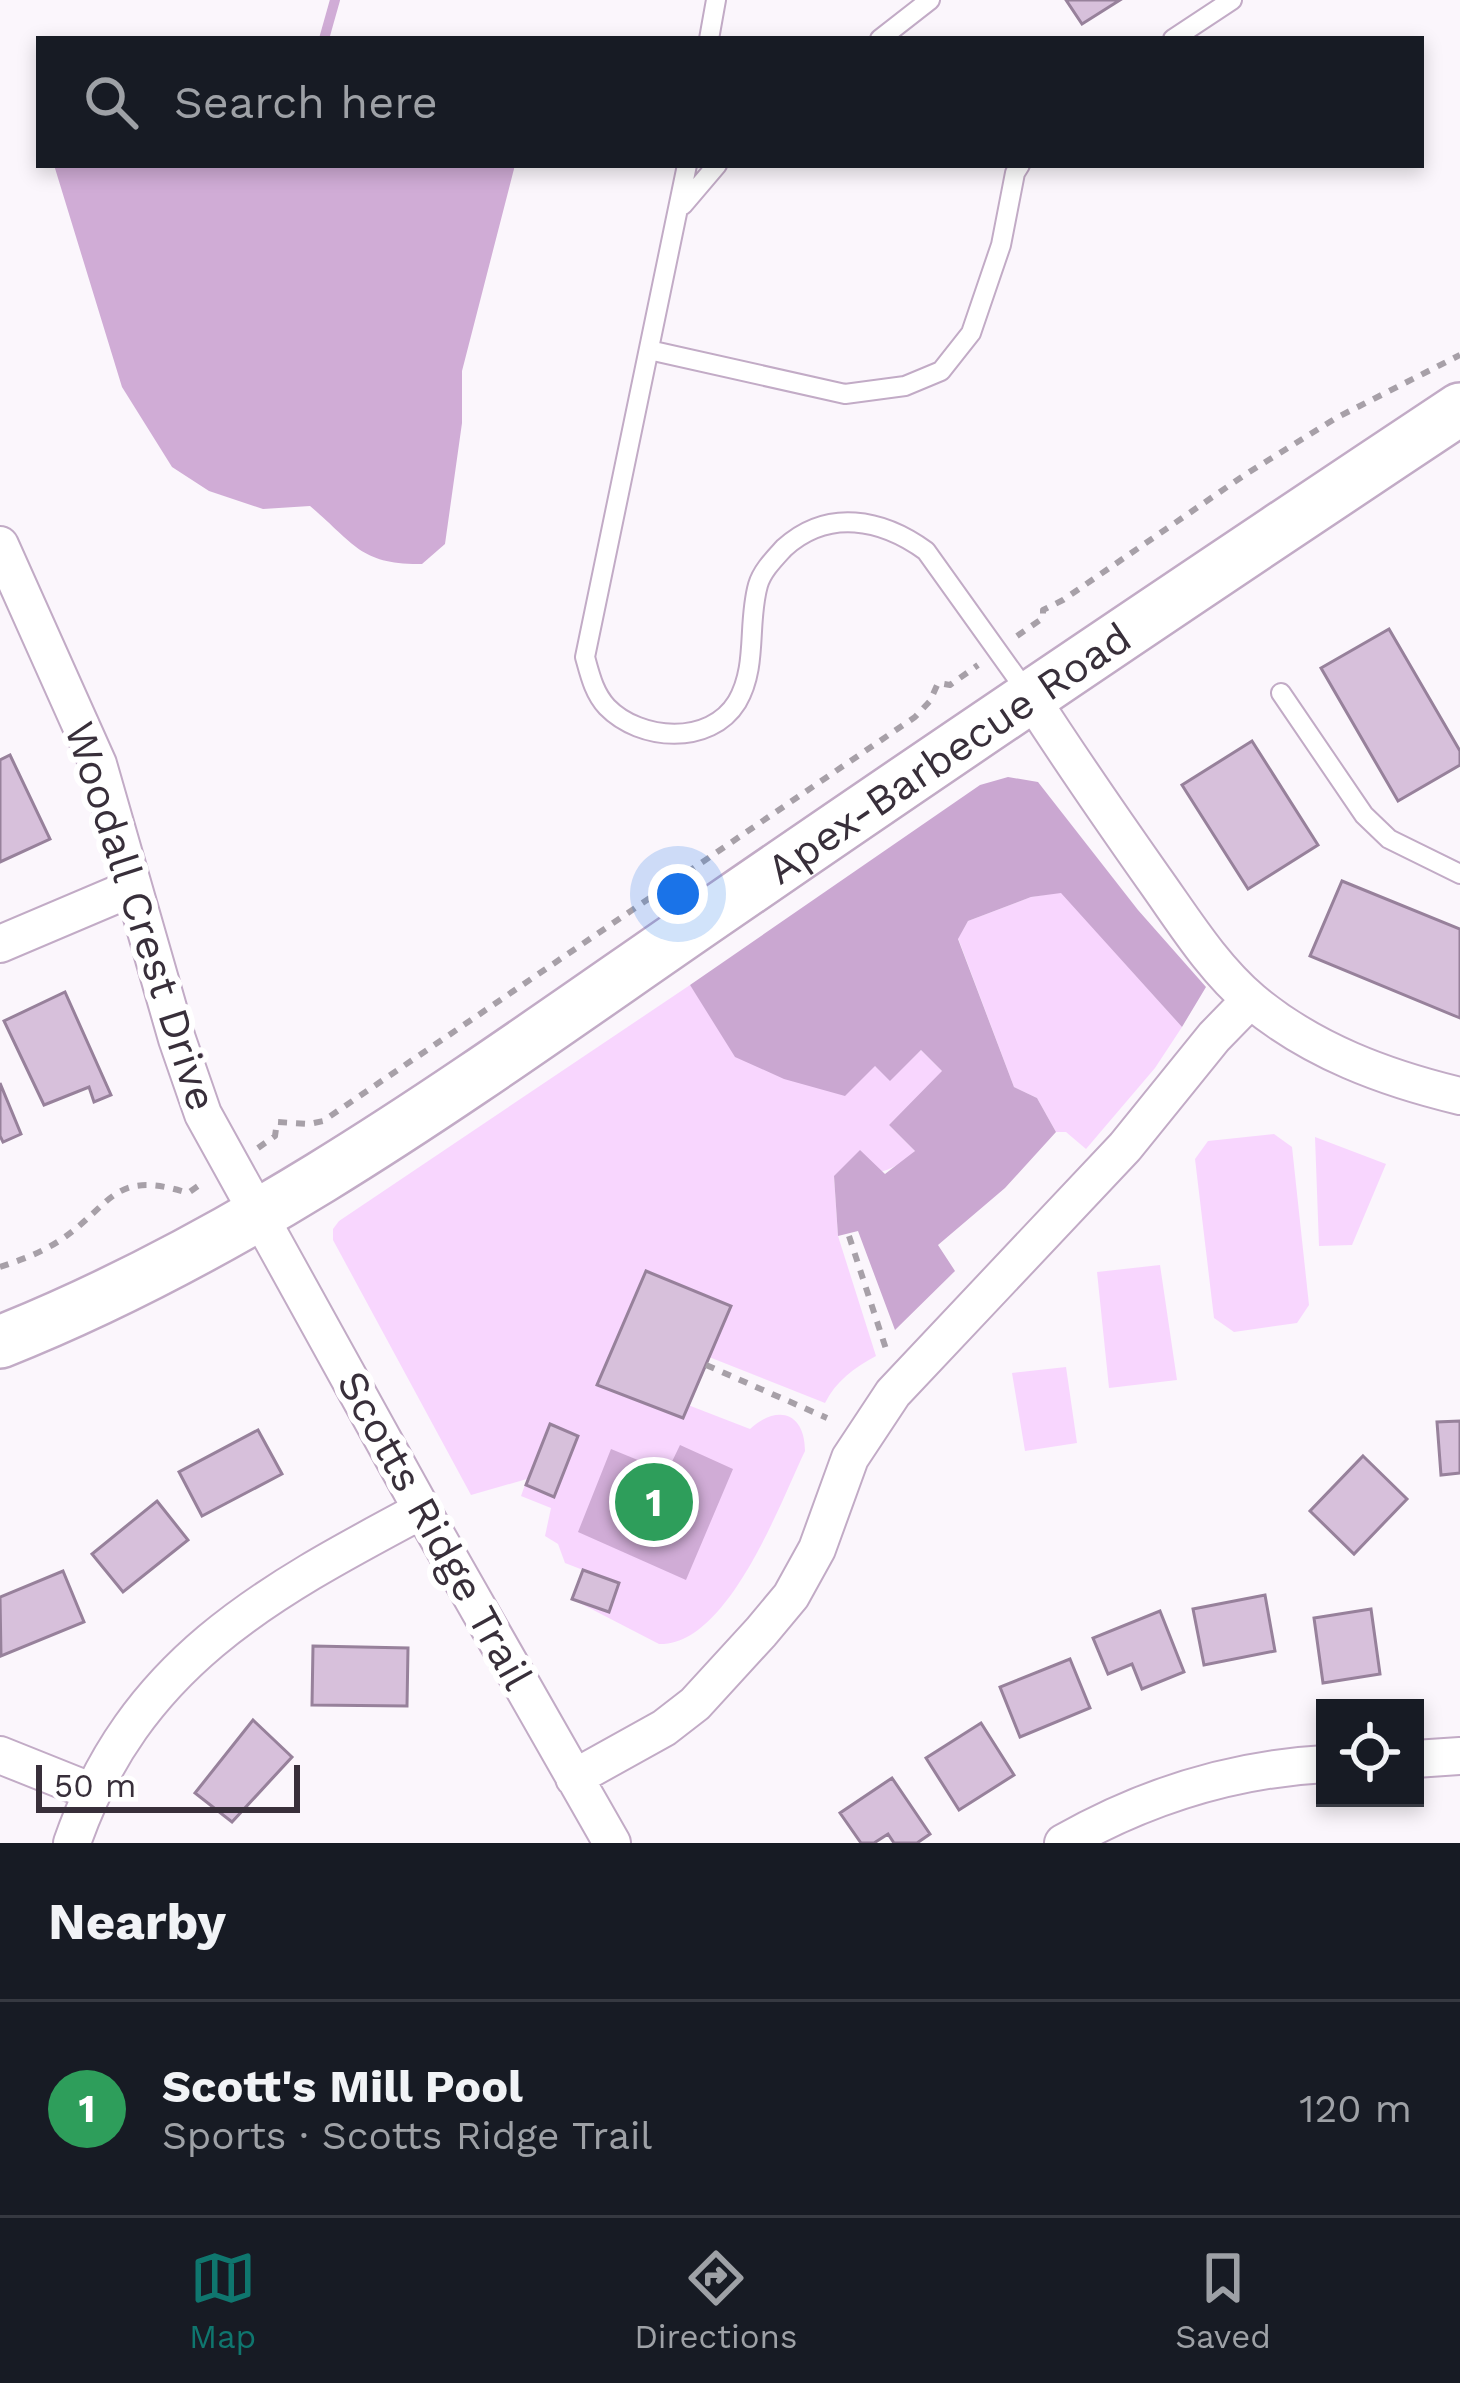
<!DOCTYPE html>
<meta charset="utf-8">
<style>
:root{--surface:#171b24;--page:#20242c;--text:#f1f3f6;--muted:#9ea1a6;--line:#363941;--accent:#0f766e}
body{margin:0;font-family:"Work Sans",sans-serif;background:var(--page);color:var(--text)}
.controls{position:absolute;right:36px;bottom:36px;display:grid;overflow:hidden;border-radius:0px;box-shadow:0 6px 18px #0003}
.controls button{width:108px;height:108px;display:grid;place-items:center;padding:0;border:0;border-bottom:3px solid var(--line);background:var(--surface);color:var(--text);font:60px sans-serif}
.scale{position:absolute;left:36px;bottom:30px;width:264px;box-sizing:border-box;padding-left:12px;border:6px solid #382f3a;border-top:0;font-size:33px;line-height:42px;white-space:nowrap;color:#382f3a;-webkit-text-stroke:9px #fff;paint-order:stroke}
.you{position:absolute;left:678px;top:894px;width:42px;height:42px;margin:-30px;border:9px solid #fff;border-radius:50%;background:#1a73e8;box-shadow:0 0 0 18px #1a73e833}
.badge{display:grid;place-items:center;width:78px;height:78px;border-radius:50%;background:var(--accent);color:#fff;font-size:39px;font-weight:700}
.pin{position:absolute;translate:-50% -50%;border:6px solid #fff;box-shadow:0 3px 12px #0006}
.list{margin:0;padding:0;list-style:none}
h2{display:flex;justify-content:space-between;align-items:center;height:156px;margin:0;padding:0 48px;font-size:51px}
h2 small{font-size:39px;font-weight:400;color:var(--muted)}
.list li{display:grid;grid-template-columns:78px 1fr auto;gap:36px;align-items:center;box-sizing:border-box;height:216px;padding:0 48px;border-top:3px solid var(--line)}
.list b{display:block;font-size:45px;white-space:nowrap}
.list p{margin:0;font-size:39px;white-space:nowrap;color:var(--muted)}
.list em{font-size:39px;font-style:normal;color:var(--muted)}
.icon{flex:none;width:66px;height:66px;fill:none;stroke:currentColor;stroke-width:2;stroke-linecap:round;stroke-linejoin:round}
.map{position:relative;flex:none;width:1460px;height:1843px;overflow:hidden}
.search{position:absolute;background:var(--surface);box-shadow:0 6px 18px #0003;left:36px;right:36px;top:36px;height:132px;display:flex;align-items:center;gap:30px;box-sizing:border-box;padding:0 42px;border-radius:0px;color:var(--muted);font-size:45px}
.sheet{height:372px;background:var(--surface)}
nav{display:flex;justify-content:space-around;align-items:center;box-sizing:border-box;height:168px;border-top:3px solid var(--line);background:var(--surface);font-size:33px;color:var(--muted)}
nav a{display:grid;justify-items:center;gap:6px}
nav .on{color:var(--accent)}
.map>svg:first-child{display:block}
</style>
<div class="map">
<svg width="1460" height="1843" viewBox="0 0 1460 1843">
<rect width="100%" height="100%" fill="#fbf6fc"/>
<path fill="#f8d6fe" d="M1061 892 1182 1027 1155 1068 1086 1149 1066 1132H1056L1037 1098 1014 1087 958 938 968 921 1031 897Z
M690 985 709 1013 875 1066 890 1080 921 1050 943 1072 889 1125 915 1151C890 1176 868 1175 834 1176L838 1236 876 1356C854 1368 836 1381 825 1403L709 1357 731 1306 645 1272 598 1385 682 1418 688 1405 750 1429C777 1404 805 1412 805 1451 780 1503 728 1646 659 1644L572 1599 583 1570 565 1563 558 1544 545 1536 551 1508 521 1496 527 1479 471 1495 333 1240V1229L339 1221Z
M1274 1134 1292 1147 1309 1305 1297 1323 1234 1332 1214 1318 1195 1159 1208 1141Z
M1315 1137 1386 1164 1352 1245 1319 1246Z
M1160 1265 1177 1380 1109 1388 1097 1272Z
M1066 1367 1077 1443 1025 1451 1012 1373Z"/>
<path fill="#caa7d1" d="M1008 777 1038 782 1138 910 1206 987 1182 1027 1061 893 1031 897 968 921 958 939 1014 1087 1037 1098 1056 1132 1005 1188 938 1245 955 1271 895 1330 858 1231 838 1236 834 1176 860 1150 885 1174 915 1151 889 1125 942 1071 921 1050 890 1081 875 1066 845 1096 784 1079 735 1057 690 985 980 785Z"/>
<path fill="#d0acd6" d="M54 165H515L462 371V423L445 544 422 564C360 565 354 543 310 506L263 509 209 491 172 467 122 387Z
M680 1445 733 1469 686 1580 578 1532 611 1449 667 1472Z"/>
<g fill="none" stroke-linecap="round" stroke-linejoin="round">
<path stroke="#d0acd6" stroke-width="10" d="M324 39 335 0"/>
</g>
<path fill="#d7c0db" stroke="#97819b" stroke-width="3" d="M1066 0H1120L1082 24Z
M1389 629 1460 751V765L1398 801 1321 668Z
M1252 741 1318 845 1248 889 1182 785Z
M10 755 50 839 0 862V760Z
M1342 881 1460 929V1018L1310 956Z
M65 992 111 1095 94 1102 89 1087 44 1105 4 1021Z
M0 1083 21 1134 3 1142 0 1136Z
M646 1271 731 1306 683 1418 597 1385Z
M1460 1421V1473L1441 1475 1437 1422Z
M550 1424 578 1436 554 1497 526 1485Z
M258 1430 282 1474 202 1516 179 1472Z
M1363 1456 1407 1499 1354 1554 1310 1511Z
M157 1501 188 1540 123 1592 92 1554Z
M583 1570 619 1583 609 1612 572 1599Z
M63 1571 84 1622 1 1656 0 1597Z
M1265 1595 1275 1651 1204 1665 1193 1609Z
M1371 1609 1380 1674 1323 1683 1314 1618Z
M1160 1611 1184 1672 1142 1689 1132 1664 1108 1674 1093 1638Z
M313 1646 408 1648 407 1706 312 1705Z
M1070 1659 1090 1708 1020 1737 1000 1687Z
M253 1720 292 1757 232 1822 195 1793Z
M981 1723 1014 1775 959 1810 926 1758Z
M892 1778 930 1834 917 1843H894L888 1834 874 1843H861L840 1813Z"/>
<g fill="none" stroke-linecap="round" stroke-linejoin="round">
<defs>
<path id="lane" d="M709 39 716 0
M880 39 930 0
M1173 39 1232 0
M687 165 585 657C590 675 594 693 607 707 640 741 710 746 737 702 758 666 747 624 758 585 762 571 774 559 784 548 828 508 882 519 926 551L1029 695
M683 205 717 165
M649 350 845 394 905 386 941 371 971 333 1001 245 1015 173 1020 165
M1281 693 1364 815 1389 839 1460 874"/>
<path id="street" d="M0 545 98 764 177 1039 203 1114 422 1510 612 1843
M1029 695C1069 757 1111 818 1154 879 1184 921 1212 967 1252 1001 1312 1051 1385 1078 1460 1096
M0 944 132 888
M0 1755 90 1791
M1415 1759 1460 1756
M574 1778 664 1728 695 1704 761 1632 791 1596 817 1549 850 1458 893 1393 1125 1147 1214 1037 1250 1000
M72 1843C134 1664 264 1594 422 1510
M1063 1843C1144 1797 1232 1769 1325 1764"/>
<g id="secondary">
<path id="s1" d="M0 1342C261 1238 485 1070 715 912 962 742 1210 575 1460 409"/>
</g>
</defs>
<use href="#lane" stroke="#c2abc6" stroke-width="22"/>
<use href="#street" stroke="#c2abc6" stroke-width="40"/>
<use href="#secondary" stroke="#c2abc6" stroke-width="56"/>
<path stroke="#a7a0a8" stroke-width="6" stroke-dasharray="9 9" stroke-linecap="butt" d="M1017 636 1043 618V610L1063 600 1246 474 1336 418 1460 355
M258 1148 275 1136 277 1122 309 1124 323 1121 915 717 930 701 938 683 950 685 978 665
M849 1236 886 1349
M0 1267C21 1260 43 1252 62 1239 113 1204 113 1169 188 1193L201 1184
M706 1365 827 1418"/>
<use href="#lane" stroke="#fff" stroke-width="18"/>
<use href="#street" stroke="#fff" stroke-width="36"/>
<use href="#secondary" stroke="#fff" stroke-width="51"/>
</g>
<g text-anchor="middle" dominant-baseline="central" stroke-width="12" stroke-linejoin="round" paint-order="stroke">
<g font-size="42" fill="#382f3a" stroke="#fff">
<text stroke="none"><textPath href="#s1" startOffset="1119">Apex-Barbecue Road</textPath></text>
<text transform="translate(141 916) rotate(72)">Woodall Crest Drive</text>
<text transform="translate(435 1530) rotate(61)">Scotts Ridge Trail</text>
</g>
</g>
</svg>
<div class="controls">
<button><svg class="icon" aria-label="locate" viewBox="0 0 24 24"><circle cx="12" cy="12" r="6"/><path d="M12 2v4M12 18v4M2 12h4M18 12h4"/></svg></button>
</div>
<div class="scale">50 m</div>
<div class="you"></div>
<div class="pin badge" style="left:654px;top:1502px;background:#2e9e5b">1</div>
<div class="search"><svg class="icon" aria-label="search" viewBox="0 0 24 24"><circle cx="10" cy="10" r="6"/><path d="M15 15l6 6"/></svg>Search here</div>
</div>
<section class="sheet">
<h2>Nearby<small></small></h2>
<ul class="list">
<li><span class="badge" style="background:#2e9e5b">1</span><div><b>Scott's Mill Pool</b><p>Sports · Scotts Ridge Trail</p></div><em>120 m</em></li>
</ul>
</section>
<nav>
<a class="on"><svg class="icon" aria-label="map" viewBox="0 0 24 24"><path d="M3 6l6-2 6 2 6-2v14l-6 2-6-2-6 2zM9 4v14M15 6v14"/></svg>Map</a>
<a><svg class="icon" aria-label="directions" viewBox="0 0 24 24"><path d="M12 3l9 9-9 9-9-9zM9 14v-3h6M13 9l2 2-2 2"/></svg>Directions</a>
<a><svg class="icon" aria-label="saved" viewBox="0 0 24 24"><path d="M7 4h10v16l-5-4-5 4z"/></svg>Saved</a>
</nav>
